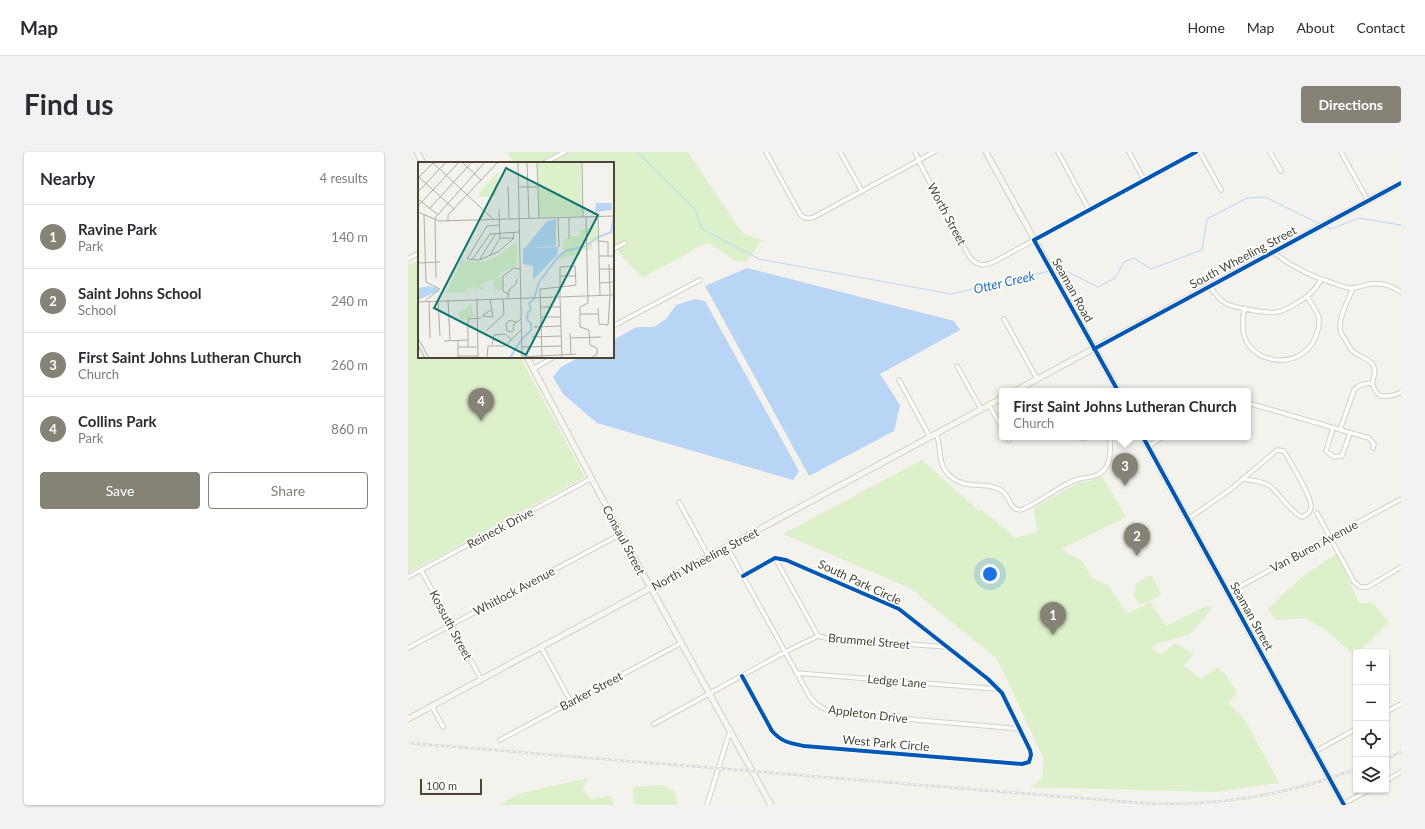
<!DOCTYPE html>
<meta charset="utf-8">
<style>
:root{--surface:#fff;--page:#f2f2f3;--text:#2b2b33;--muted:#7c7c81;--line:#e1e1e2;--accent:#868276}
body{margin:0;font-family:Lato,sans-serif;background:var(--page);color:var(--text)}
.controls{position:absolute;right:12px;bottom:12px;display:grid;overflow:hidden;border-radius:4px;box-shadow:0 1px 3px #0004}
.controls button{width:36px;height:36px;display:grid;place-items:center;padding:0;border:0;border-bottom:1px solid var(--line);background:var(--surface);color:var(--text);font:20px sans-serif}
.scale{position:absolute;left:12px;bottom:10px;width:62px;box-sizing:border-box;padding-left:4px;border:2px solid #4b4536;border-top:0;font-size:11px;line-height:14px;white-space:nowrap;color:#4b4536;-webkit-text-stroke:3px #fff;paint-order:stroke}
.you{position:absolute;left:582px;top:422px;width:14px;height:14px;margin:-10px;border:3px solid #fff;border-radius:50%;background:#1a73e8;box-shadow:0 0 0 6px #1a73e833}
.badge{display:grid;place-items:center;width:26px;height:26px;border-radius:50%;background:var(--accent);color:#fff;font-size:13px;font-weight:700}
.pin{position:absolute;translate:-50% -33px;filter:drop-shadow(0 1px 2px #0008)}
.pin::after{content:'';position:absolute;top:21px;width:14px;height:12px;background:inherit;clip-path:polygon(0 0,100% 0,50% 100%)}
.popup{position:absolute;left:591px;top:236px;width:252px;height:52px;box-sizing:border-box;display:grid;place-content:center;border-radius:4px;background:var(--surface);filter:drop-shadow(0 1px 3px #0005);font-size:13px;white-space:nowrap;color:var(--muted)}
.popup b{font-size:15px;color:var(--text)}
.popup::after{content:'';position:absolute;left:50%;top:100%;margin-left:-8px;border:8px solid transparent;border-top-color:var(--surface)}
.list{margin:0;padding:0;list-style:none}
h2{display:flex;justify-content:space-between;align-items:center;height:52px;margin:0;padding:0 16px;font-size:17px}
h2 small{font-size:13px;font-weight:400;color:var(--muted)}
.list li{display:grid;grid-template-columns:26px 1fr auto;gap:12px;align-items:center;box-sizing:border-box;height:64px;padding:0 16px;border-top:1px solid var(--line)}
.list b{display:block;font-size:15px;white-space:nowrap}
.list p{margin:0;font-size:13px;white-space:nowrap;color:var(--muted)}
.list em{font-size:13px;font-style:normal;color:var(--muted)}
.actions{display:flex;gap:8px;padding:12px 16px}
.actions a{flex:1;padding:9px 0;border:1px solid var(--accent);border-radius:4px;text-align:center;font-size:14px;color:var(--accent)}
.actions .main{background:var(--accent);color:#fff}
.icon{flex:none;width:22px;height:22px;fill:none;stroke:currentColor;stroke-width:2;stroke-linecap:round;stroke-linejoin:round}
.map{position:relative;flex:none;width:993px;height:653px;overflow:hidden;border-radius:4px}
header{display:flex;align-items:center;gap:24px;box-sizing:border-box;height:56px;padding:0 20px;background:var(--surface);border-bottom:1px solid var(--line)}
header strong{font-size:19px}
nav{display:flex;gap:22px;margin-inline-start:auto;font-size:14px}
.intro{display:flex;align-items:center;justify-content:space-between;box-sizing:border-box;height:96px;padding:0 24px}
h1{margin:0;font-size:28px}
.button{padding:10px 18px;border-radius:4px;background:var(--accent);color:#fff;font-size:14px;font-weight:700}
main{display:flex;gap:24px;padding:0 24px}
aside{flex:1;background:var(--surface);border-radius:4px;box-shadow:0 1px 3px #0004}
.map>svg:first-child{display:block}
</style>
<header>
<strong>Map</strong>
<nav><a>Home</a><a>Map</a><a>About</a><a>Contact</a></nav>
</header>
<div class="intro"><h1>Find us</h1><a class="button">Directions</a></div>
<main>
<aside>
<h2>Nearby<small>4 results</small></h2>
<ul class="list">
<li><span class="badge">1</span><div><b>Ravine Park</b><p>Park</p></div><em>140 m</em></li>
<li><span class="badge">2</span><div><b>Saint Johns School</b><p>School</p></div><em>240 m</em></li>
<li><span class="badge">3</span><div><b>First Saint Johns Lutheran Church</b><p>Church</p></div><em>260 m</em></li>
<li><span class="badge">4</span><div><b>Collins Park</b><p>Park</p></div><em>860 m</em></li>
</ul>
<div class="actions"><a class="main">Save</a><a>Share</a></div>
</aside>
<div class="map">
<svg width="993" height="653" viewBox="0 0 993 653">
<rect width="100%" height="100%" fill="#f3f2ec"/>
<path fill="#dcf0c9" d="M98 0H280L335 82 354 88 338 110 328 109 300 90 234 126 205 94V11H106L100 1Z
M11 108V205H112L177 325 0 421V113Z
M514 308 571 359 573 357 608 386 629 380 626 356 670 331 683 329 694 324 718 365 653 397 675 410 684 426 700 433 719 462 742 450 758 474 800 453 803 458 782 482 752 491 744 496 752 503 767 491 786 502 776 514 793 527 810 516 819 524 829 542 820 550 837 568 871 631 805 640 622 635 634 627 636 607 589 507 502 436 375 382Z
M929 401 951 451H965L981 470 951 500H948L947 504 920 480 897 466 868 468 860 457 894 425Z
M743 423 753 441 751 444 732 453 726 443 729 431Z
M181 626 174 637 183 647 202 644 206 653H90L113 641Z
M255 633 267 640 270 653H227L225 646V635Z"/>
<path fill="#b8d5f5" d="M339 116 546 169 552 178 472 222 492 253 486 279 401 324 297 134Z
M287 147 297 149 391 319 385 328 189 271 155 242 145 225 153 215 172 205H205V188L229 175H246L258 167 268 153Z"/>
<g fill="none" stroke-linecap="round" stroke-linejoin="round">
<path stroke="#b8d5f5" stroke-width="1" d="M229 0 287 57 294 77 351 107 543 142 642 119
M917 74 923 77 951 66 993 73
M645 119 654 117 690 135 707 126 716 110 726 106 743 117 794 98 799 67 839 46 857 45 912 72"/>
<defs>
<path id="street" d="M358 0 392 62C396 67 401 67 406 65L526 0
M432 0 454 39
M507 0 511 8
M650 0 681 58
M721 0 736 28
M792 0 813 38
M862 0 873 19
M933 0 960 49
M510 8 561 104C572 119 582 112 595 105L788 0
M136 11 157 0
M205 97 217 91
M865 100C884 115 901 124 925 131 930 133 937 136 943 136 949 136 955 134 961 132 972 130 984 134 993 140
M0 107 11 101
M802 134C806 141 811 148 819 152 828 156 860 162 870 160 879 158 898 146 904 140 908 136 911 132 913 127
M945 136C940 149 929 167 933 181 934 183 937 186 938 189 940 192 942 197 945 199 950 205 961 206 965 213 972 225 956 228 972 244 981 244 986 244 993 240
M837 156C835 160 835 166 835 171 832 212 892 222 907 186 910 179 912 173 911 166 909 158 902 151 899 144
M596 167 629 227
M205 174 292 128
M549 214 573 257
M125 217 146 205
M491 228 522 285
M840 251 961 286 966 292 965 296
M581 253 594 276
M925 276 918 299 926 305 934 304 942 281
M932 278 946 238C951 232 957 232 964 231
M528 282C534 295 529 311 540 322 557 340 578 328 594 339 602 344 601 357 612 358 618 358 649 337 657 333 661 331 667 328 671 327 680 325 690 325 696 318 704 309 702 295 702 285
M599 285 601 288
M669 285 675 286 683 285
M740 294 755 285
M271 350 301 405
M909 361 946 430 952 435H960L993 415
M780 367 823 337 869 298 876 299C882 310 905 346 903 356 902 361 899 363 894 365 880 358 874 344 862 334 855 329 843 328 834 327
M319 395 402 545C409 555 418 559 430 561L613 577
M367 406 410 484
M13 418 73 527
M0 425 184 326
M820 441 993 347
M133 495 163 550
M0 496 213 382
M388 521 590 537
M334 524 364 579C374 590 381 591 396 594L614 612 621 610 623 603 622 598 594 541 580 527 491 457 378 408 367 406 335 424
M24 554 35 575
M978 560 993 552
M246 572 377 500 410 484 418 486 539 495
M92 588 273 491
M906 600 948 577
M978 629 993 620
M935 652 961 638
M299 653 322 579"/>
<path id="secondary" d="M9 0 15 11
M578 0 710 239
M119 205 213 382 363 653
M607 239 993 31
M735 285 936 653
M0 567 594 246"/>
</defs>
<use href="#street" stroke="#d1d0c9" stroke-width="5.5"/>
<use href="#secondary" stroke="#d3d0c2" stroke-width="7"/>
<use href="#street" stroke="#fdfdfc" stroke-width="3.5"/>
<use href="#secondary" stroke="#f7f6f0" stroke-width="5"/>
<defs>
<path id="rail" d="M0 591 746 652C815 653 883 642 948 617
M978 607 993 600"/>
</defs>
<use href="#rail" stroke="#dadad9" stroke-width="2.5"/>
<use href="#rail" stroke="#fff" stroke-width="1" stroke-dasharray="3" stroke-linecap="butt"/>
<defs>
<path id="cycleway" d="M686 197 993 31
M710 239 626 88 788 0
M735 285 936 653
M334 524 364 579C374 590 381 591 396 594L614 612 621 610 623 603 622 598 594 541 580 527 491 457 378 408 367 406 335 424"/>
</defs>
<use href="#cycleway" stroke="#fff" stroke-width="6"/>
<use href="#cycleway" stroke="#0057b8" stroke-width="4"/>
</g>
<g text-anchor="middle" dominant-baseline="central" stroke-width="3.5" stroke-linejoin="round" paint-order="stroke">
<g font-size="12" fill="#4b4536" stroke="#fff">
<text transform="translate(539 62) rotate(62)">Worth Street</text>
<text transform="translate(835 105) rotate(-28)">South Wheeling Street</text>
<text transform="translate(665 138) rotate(61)">Seaman Road</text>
<text transform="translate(92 376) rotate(-28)">Reineck Drive</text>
<text transform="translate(216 388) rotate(62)">Consaul Street</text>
<text transform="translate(906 394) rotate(-28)">Van Buren Avenue</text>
<text transform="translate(297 407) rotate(-28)">North Wheeling Street</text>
<text transform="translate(452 430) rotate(25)">South Park Circle</text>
<text transform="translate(106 439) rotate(-28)">Whitlock Avenue</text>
<text transform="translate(844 464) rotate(61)">Seaman Street</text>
<text transform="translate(43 473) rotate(62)">Kossuth Street</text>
<text transform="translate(461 489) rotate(5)">Brummel Street</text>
<text transform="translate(489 529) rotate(5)">Ledge Lane</text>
<text transform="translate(183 539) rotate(-28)">Barker Street</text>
<text transform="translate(460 562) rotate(7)">Appleton Drive</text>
<text transform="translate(478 591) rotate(5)">West Park Circle</text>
</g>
<g font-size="13" font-style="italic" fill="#226cc4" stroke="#fff">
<text transform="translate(596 130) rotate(-13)">Otter Creek</text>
</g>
</g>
<g transform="translate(10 10)">
<rect width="196" height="196" fill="#f3f2ec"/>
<path d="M120 0H163L164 54 121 55ZM81 9 78 34 61 35 62 30ZM179 64 180 80H174V88H164L159 93 142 97 140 93 146 89 145 77 162 73V68ZM99 79V104L82 111 81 115 85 116 84 128H77L76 117 63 122 67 128 58 126V134L56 123 55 126 48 127 47 131H28L45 95 48 99 66 100 82 93ZM51 142H53L56 156 43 158 40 151 49 146Z" fill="#dcf0c9"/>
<path d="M178 41H194V48L177 50ZM138 57V84L107 86 128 60ZM140 85 139 93 115 118V104L105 102V86ZM11 124 20 126V129L0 138V126Z" fill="#b8d5f5"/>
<path fill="none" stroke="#b8d5f5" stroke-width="2" d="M170 83 178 76 193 70 196 55M92 196 103 178 113 168V161L109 158 110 150 113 148 111 141 116 137 121 120 140 95 148 89 167 84"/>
<path fill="none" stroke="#b0ada3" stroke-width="1" d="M44 0 63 18M100 0 104 196M109 0 111 56M119 0 121 56M164 0 165 55M15 1 75 57M1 15 36 47M0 16 16 0M90 24 91 56M100 25H120M0 30 28 0M0 37 19 52M0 44 41 0M11 47 54 0M0 50 21 59 196 54M6 53 8 120 22 127 7 139M140 55 141 85M151 55V77M168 55 170 141 162 145V165L171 168 172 183 179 186V192L173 196M180 55 182 134M16 57 67 0M17 57 18 116M30 58V53L80 0M82 63 69 64 49 97 61 98 80 90 95 77 96 70M82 76H96M181 79 190 80V94M72 93 82 76 81 47M181 94H196M62 97 78 71M54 98 72 72 101 70M0 101 22 100M191 102 192 133M181 107H196M142 114H158M182 121 196 120M142 125 158 123 157 104 142 105V134M90 132 85 129V114L96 106 102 107M142 135 144 196M90 136 91 128 98 122 99 117M59 137 60 196M72 137 75 155 64 154 74 147M20 138 22 174M30 138 32 179M11 139 12 176M0 140 196 133M123 145H143M180 146 181 162 190 163 192 134M162 152H180M123 155H143M116 165 143 164M69 168 86 152 85 137M95 169 96 162 103 157M95 170 89 169 88 162 92 158 98 160M152 171 153 193M114 175 143 174M0 176 11 196M152 176 183 175M40 178V196M26 179 50 178M0 183 7 196M74 183 76 173 87 172 93 177M40 185H60M50 185V157L63 156M104 185 144 184M40 194H60M104 195 158 192M69 196 70 184H87L103 168M124 196 122 127 142 125"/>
<path fill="#0f766e" fill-opacity="0.15" stroke="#0f766e" stroke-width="2" d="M88 6 180 53 108 193 16 146Z"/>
<rect width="196" height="196" fill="none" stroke="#4b4536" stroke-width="2"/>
</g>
</svg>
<div class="controls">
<button>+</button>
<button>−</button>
<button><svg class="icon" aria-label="locate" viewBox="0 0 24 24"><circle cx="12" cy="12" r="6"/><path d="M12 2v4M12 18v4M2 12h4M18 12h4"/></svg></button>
<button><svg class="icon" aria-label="layers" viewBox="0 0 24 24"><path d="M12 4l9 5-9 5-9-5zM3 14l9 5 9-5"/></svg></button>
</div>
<div class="scale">100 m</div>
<div class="you"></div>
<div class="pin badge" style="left:645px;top:483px">1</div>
<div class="pin badge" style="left:729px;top:404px">2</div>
<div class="pin badge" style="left:717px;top:334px">3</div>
<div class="popup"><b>First Saint Johns Lutheran Church</b>Church</div>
<div class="pin badge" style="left:73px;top:269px">4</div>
</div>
</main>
